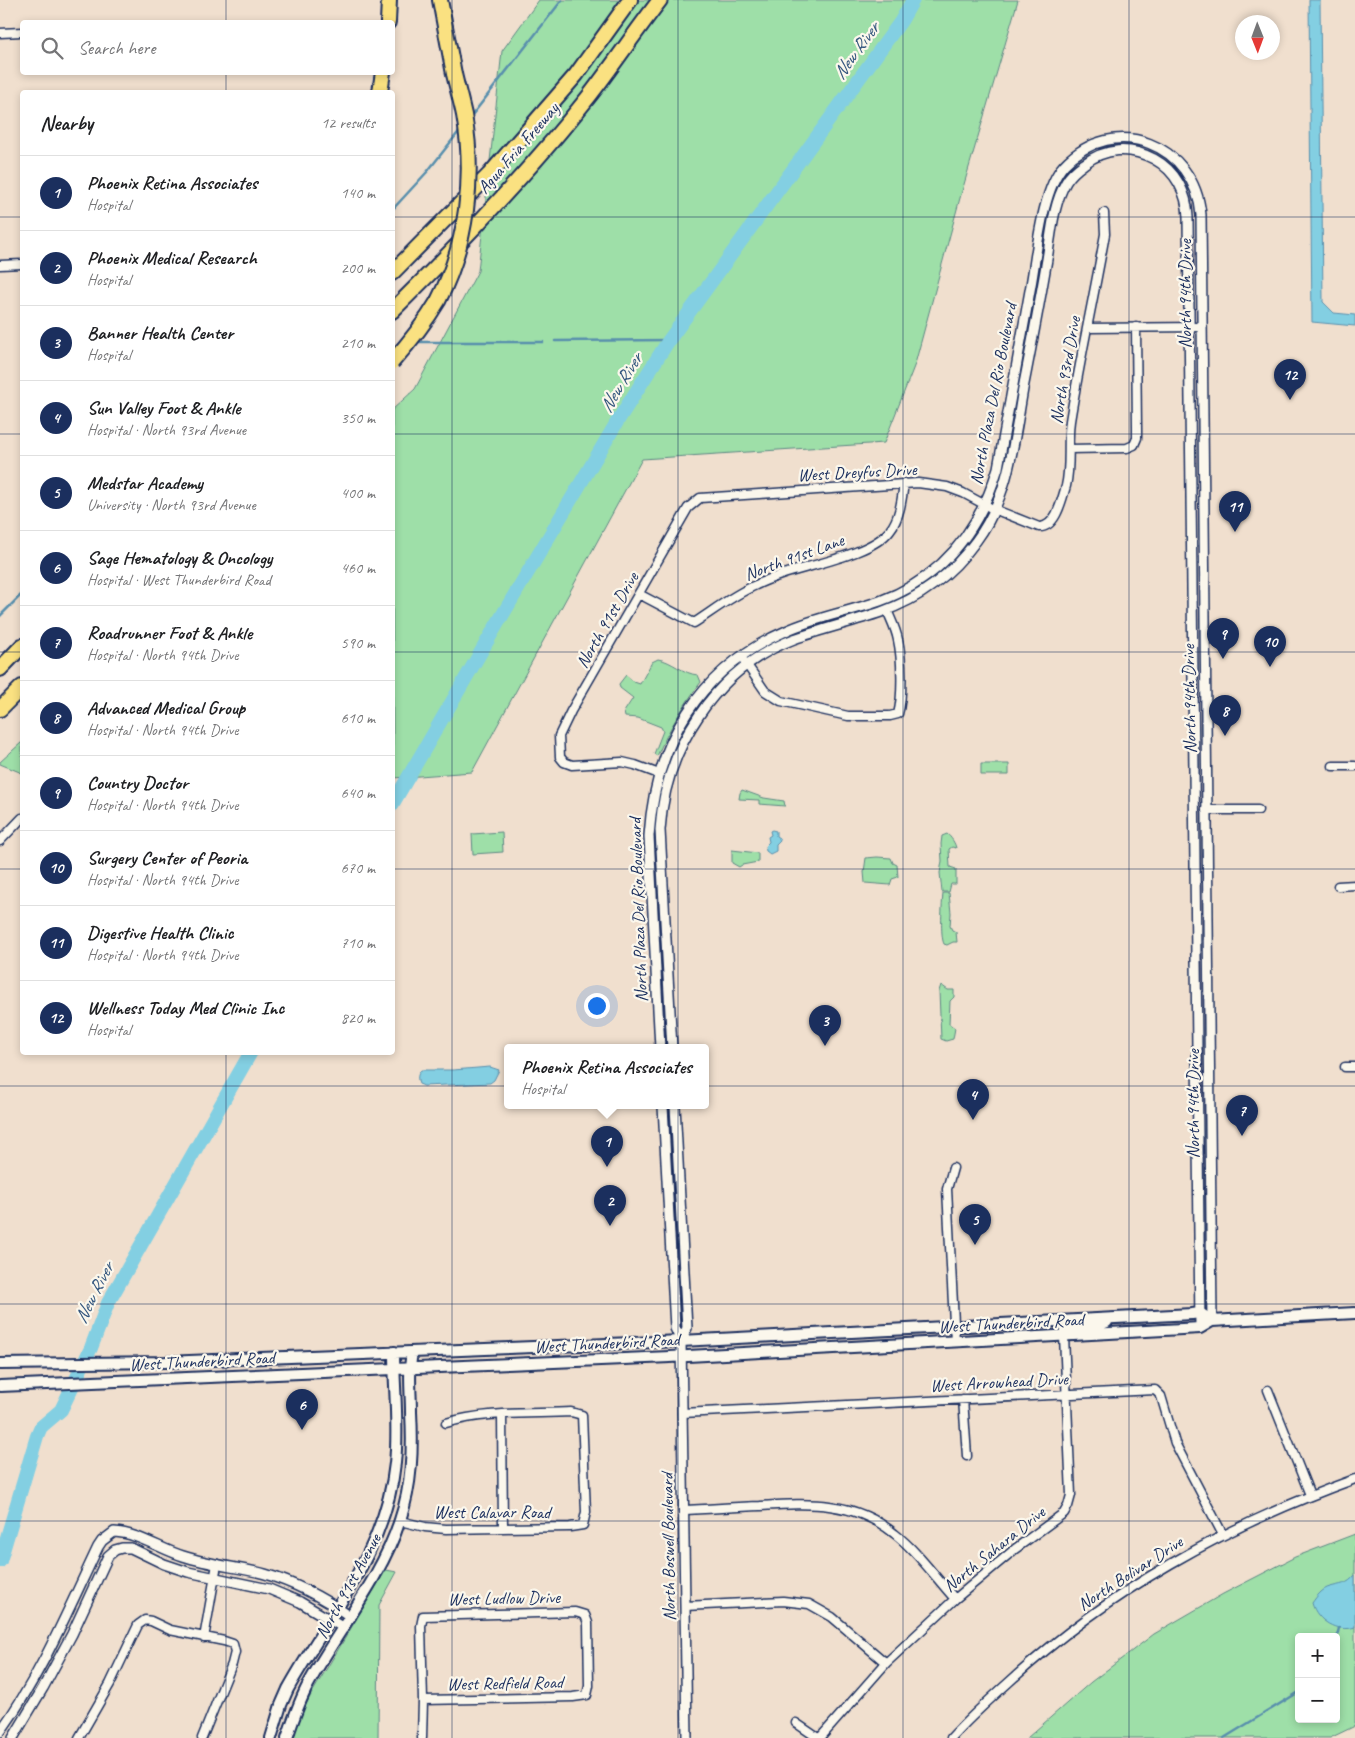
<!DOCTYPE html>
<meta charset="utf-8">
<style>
:root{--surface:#fff;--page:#f6f6f6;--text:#202124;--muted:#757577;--line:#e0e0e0;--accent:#1b2f5e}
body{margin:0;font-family:Caveat,sans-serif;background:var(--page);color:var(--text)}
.controls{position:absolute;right:15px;bottom:15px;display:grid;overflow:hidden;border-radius:5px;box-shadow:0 2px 8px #0003}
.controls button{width:45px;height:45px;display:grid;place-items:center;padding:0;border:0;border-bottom:1px solid var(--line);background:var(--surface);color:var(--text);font:25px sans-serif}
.compass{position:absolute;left:1235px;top:15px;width:45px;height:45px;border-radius:50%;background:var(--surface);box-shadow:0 2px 8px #0003;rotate:179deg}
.you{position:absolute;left:596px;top:1005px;width:18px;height:18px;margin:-12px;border:4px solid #fff;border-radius:50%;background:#1a73e8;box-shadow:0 0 0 8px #1a73e833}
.badge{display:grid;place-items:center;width:32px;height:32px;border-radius:50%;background:var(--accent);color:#fff;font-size:16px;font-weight:700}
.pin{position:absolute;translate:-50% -41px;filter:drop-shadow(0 1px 2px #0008)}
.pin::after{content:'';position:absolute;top:26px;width:18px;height:15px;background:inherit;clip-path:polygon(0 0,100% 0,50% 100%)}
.popup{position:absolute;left:504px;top:1044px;width:205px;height:65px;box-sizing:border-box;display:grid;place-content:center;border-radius:5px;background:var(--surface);filter:drop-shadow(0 1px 4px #0005);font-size:16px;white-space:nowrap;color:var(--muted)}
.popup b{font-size:19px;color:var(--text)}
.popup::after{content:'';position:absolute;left:50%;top:100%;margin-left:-10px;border:10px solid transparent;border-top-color:var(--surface)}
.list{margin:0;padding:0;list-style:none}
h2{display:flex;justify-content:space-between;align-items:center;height:65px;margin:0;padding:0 20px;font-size:21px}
h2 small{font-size:16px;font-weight:400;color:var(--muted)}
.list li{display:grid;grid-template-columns:32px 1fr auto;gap:15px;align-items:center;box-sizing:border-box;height:75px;padding:0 20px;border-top:1px solid var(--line)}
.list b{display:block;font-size:19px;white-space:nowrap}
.list p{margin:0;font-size:16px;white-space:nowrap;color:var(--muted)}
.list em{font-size:16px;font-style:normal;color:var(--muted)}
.icon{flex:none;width:28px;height:28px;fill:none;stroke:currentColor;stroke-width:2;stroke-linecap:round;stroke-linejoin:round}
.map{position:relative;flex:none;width:1355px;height:1738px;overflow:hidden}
.search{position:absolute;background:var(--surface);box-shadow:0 2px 8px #0003;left:20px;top:20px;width:375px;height:55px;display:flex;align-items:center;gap:12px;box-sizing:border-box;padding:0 18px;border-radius:5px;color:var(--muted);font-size:19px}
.panel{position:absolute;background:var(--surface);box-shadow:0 2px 8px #0003;left:20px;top:90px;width:375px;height:965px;border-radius:5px}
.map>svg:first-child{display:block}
</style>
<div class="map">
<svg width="1355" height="1738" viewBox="0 0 1355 1738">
<rect width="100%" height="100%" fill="#f0dfce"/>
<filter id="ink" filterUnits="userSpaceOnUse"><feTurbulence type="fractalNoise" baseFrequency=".02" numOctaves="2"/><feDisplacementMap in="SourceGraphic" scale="10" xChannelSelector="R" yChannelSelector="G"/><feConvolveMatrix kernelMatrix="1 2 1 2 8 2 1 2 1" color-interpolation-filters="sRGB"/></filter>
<g filter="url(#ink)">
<path fill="#9edfa8" stroke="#5c8783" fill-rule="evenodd" d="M539 0H1018L960 198 915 364 884 443 642 459 472 772 393 778 392 410 415 389 478 271 502 51Z
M658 659C672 661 683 674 698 675L701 682C683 706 669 729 657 756L654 754 663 731 661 727 638 718 625 717 624 712 633 698 620 688 619 684 626 675 634 682 640 684 652 662Z
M22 742V773L0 764V762Z
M981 764H1009V775H981Z
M742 790 764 798 784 801 785 806 759 804V800L739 799 740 793Z
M502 832 503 852 473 854 472 834Z
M947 834C951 837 955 843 956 848L952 847 949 849 950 867 956 869V884H951L949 892H942L940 873 942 861 941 844 942 836Z
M732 850 758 853V862L742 865 739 867 732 863Z
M877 857 891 858 893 863 897 865 898 877 892 879 890 885 865 883 864 872 866 858Z
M943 893H949L951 913 950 926 952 930 956 932 957 942H953L947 945 944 944C940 936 942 904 943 893Z
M941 985 948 990H954V997L950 1001 949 1024 955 1028 953 1039 946 1041 941 1039 939 991Z
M1355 1534V1726L1330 1738H1027L1091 1682 1154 1634 1223 1594 1295 1557ZM1299 1637H1336V1719H1299Z
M386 1570 397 1572 379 1605 378 1738H293L301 1714 312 1693Z"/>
<path fill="#83cfe2" stroke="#598fad" d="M1309 0H1320L1323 302 1334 313 1355 315V326L1312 322Z
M772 830 776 831V836L779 838 780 841 776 845V851L770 854 766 851 765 846 769 842 768 837 771 835 770 831Z
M490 1067 499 1070 494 1080 490 1083 424 1086 419 1084C417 1078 417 1075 421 1070H453Z
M1355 1575V1627C1337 1633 1317 1621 1312 1603 1317 1596 1322 1589 1330 1587 1341 1584 1347 1585 1355 1575Z"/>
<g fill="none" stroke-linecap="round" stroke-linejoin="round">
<path stroke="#598fad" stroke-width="2.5" d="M469 119 562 0
M392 210 427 172 461 129
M555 341 669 340
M415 342H543
M0 616 22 594
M1336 1640 1339 1628
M1224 1738 1299 1692"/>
<path stroke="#83cfe2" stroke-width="14" d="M392 805 496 626 620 417 669 340 901 21 913 0
M0 1561 37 1436 41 1427 61 1410 91 1348 108 1303 251 1052"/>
<defs>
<path id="minor" d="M0 33 22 32
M0 265 22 264
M1088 328 1201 327
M1069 449 1127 448 1134 445 1137 438V430L1136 327
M639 594 694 623C714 610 733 595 756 585 764 581 772 578 781 575 809 565 873 554 890 530 900 518 902 498 904 483
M745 662 765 691 781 701 848 716H890L898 714C903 697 902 657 898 640 896 629 891 620 887 610
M1333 766H1355
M659 774 635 765 622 762 572 765 564 762 560 757 559 736 571 711 688 508 700 498 918 483 947 487 963 493 991 508 1039 527C1056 528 1062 499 1066 486 1071 465 1067 443 1070 421 1080 359 1094 296 1105 234L1104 213
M1206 810H1258
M0 841 22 818
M1338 886 1355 885
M1345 1067H1355
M953 1168 947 1189 955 1342
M1268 1390 1310 1495
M963 1399 967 1456
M682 1413 1155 1390 1161 1396 1175 1443 1223 1535
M502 1415 503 1528
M683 1510C709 1509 734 1507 760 1506 809 1503 854 1500 895 1534 917 1551 936 1578 955 1599
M400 1521 425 1527 446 1529 570 1527 583 1525 586 1512 582 1415 571 1412C530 1414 486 1411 446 1423
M685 1606 783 1601 809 1604 832 1617 886 1663
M204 1638 217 1564
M796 1723 818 1738
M79 1738 110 1684 138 1625 145 1620 151 1621 170 1630 224 1641 233 1644 235 1652 232 1664 202 1738
M422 1738 423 1700 421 1626 423 1616 575 1612 585 1615 588 1623 589 1686 587 1695 573 1697 423 1700
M820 1738 886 1663 955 1599 1015 1549 1064 1513 1068 1506 1071 1495 1064 1336
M951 1738C969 1718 989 1700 1008 1683 1111 1589 1225 1526 1355 1479"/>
<path id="tertiary" d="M660 1048 649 836C655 743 699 669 786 631 816 617 849 612 880 601 943 578 979 531 998 468 1009 407 1020 346 1031 285 1037 252 1042 189 1064 165 1115 112 1195 144 1201 215L1212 1321
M672 1048 660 830C665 748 715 669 794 639 822 629 852 622 881 612 919 599 952 574 976 541 1009 497 1014 441 1023 389 1031 348 1039 306 1046 265 1051 239 1052 206 1066 182 1070 175 1077 169 1084 164 1105 148 1130 146 1154 159 1176 171 1187 193 1188 217L1200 1328
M663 1106 675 1328 681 1341 687 1738
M675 1106 687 1328 681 1341
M0 1732C41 1675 68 1610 98 1547L102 1541 114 1532C138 1533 160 1549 183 1556 210 1565 238 1567 265 1574 296 1583 325 1599 351 1617
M13 1738 43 1688 72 1634 108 1556 115 1550 122 1548H131L164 1564 188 1572 269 1589 300 1602 344 1628"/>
<path id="secondary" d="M1066 1330 1099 1325 1107 1322
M0 1364 165 1362 681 1341 1192 1314 1200 1313 1212 1321
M0 1386 670 1357 1200 1328 1212 1321 1355 1313
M271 1738 281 1705 288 1689C329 1615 386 1551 395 1463 399 1427 394 1389 394 1352
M287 1738C293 1720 299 1702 308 1685 338 1629 380 1581 400 1520 412 1485 413 1449 411 1412 411 1391 408 1372 412 1352"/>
<path id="motorway" d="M440 0 454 74
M388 22 389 0
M380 92 383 72
M392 273 489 175 576 75 630 0
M392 311C461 243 530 171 590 95 614 64 636 31 660 0
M0 669 22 646
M0 709 22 687"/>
</defs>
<use href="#minor" stroke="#1b2f5e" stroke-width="11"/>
<use href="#tertiary" stroke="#1b2f5e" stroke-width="12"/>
<use href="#secondary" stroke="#1b2f5e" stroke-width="14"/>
<use href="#motorway" stroke="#1b2f5e" stroke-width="18"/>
<use href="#minor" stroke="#fbf7ec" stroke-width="8"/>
<use href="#tertiary" stroke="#fbf7ec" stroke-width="9"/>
<use href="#secondary" stroke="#fbf7ec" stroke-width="10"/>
<use href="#motorway" stroke="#fae181" stroke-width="14"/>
<defs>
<path id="motorway-bridge" d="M392 362C409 343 425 323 438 301 467 245 475 176 464 115 461 101 457 87 454 74"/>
</defs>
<use href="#motorway-bridge" stroke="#1b2f5e" stroke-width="18" stroke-linecap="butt"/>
<use href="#motorway-bridge" stroke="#fae181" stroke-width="14"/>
</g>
</g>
<path fill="none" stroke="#1b2f5e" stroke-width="1" stroke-opacity="0.55" d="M226 0V22M452 0V1738M678 0V1738M903 0V1738M1129 0V1738M226 72V92M0 217H22M392 217H1355M0 434H22M392 434H1355M0 652H22M392 652H1355M0 869H22M392 869H1355M226 1052V1738M0 1086H1355M0 1304H1355M0 1521H1355"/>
<g text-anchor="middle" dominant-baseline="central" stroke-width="4.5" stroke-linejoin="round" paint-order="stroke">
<g font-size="18" fill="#1b2f5e" stroke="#fbf7ec">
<text transform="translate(518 148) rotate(-49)">Agua Fria Freeway</text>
<text transform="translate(1185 294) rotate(-90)">North 94th Drive</text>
<text transform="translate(1065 370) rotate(-80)">North 93rd Drive</text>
<text transform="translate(993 394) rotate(-79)">North Plaza Del Rio Boulevard</text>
<text transform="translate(857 472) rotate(-3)">West Dreyfus Drive</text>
<text transform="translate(794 557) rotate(-20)">North 91st Lane</text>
<text transform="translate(607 620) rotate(-60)">North 91st Drive</text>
<text transform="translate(1189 699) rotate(-91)">North 94th Drive</text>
<text transform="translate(638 910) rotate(-92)">North Plaza Del Rio Boulevard</text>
<text transform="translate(1193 1104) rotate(-90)">North 94th Drive</text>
<text transform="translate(1011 1323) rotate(-3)">West Thunderbird Road</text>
<text transform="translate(607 1343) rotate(-3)">West Thunderbird Road</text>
<text transform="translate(202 1361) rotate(-3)">West Thunderbird Road</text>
<text transform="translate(999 1382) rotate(-3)">West Arrowhead Drive</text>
<text x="492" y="1512">West Calavar Road</text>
<text transform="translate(668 1547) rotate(-91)">North Boswell Boulevard</text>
<text transform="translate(994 1549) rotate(-39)">North Sahara Drive</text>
<text transform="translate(1130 1573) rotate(-33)">North Bolivar Drive</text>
<text transform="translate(348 1586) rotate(-61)">North 91st Avenue</text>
<text transform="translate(504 1598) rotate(-1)">West Ludlow Drive</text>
<text transform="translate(505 1683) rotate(-1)">West Redfield Road</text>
</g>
<g font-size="19" font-style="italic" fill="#35577f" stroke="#fbf7ec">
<text transform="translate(856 51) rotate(-54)">New River</text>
<text transform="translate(621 383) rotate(-59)">New River</text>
<text transform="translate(94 1293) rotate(-63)">New River</text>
</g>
</g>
</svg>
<div class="controls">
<button>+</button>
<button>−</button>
</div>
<svg class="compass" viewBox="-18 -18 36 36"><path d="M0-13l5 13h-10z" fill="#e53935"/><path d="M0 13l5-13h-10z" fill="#757577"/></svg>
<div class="you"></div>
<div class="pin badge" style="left:607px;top:1167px">1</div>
<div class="popup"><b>Phoenix Retina Associates</b>Hospital</div>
<div class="pin badge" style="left:610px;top:1226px">2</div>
<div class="pin badge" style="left:825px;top:1046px">3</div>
<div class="pin badge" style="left:973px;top:1120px">4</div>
<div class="pin badge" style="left:975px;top:1245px">5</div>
<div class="pin badge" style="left:302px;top:1430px">6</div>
<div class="pin badge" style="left:1242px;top:1136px">7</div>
<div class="pin badge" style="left:1225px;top:736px">8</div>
<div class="pin badge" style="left:1223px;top:659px">9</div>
<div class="pin badge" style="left:1270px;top:667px">10</div>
<div class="pin badge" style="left:1235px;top:532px">11</div>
<div class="pin badge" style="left:1290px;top:400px">12</div>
<div class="search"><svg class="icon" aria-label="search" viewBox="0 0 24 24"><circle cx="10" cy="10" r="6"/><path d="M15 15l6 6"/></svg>Search here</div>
<section class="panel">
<h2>Nearby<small>12 results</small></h2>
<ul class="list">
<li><span class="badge">1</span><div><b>Phoenix Retina Associates</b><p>Hospital</p></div><em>140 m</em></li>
<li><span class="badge">2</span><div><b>Phoenix Medical Research</b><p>Hospital</p></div><em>200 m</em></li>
<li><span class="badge">3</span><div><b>Banner Health Center</b><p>Hospital</p></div><em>210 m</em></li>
<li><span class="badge">4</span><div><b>Sun Valley Foot &amp; Ankle</b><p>Hospital · North 93rd Avenue</p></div><em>350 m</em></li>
<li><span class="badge">5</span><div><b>Medstar Academy</b><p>University · North 93rd Avenue</p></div><em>400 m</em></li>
<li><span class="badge">6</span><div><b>Sage Hematology &amp; Oncology</b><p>Hospital · West Thunderbird Road</p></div><em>460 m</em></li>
<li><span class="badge">7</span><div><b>Roadrunner Foot &amp; Ankle</b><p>Hospital · North 94th Drive</p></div><em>590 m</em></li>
<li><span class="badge">8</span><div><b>Advanced Medical Group</b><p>Hospital · North 94th Drive</p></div><em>610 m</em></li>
<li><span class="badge">9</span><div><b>Country Doctor</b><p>Hospital · North 94th Drive</p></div><em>640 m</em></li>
<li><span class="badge">10</span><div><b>Surgery Center of Peoria</b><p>Hospital · North 94th Drive</p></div><em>670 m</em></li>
<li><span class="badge">11</span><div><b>Digestive Health Clinic</b><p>Hospital · North 94th Drive</p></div><em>710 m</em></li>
<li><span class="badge">12</span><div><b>Wellness Today Med Clinic Inc</b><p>Hospital</p></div><em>820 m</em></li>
</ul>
</section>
</div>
